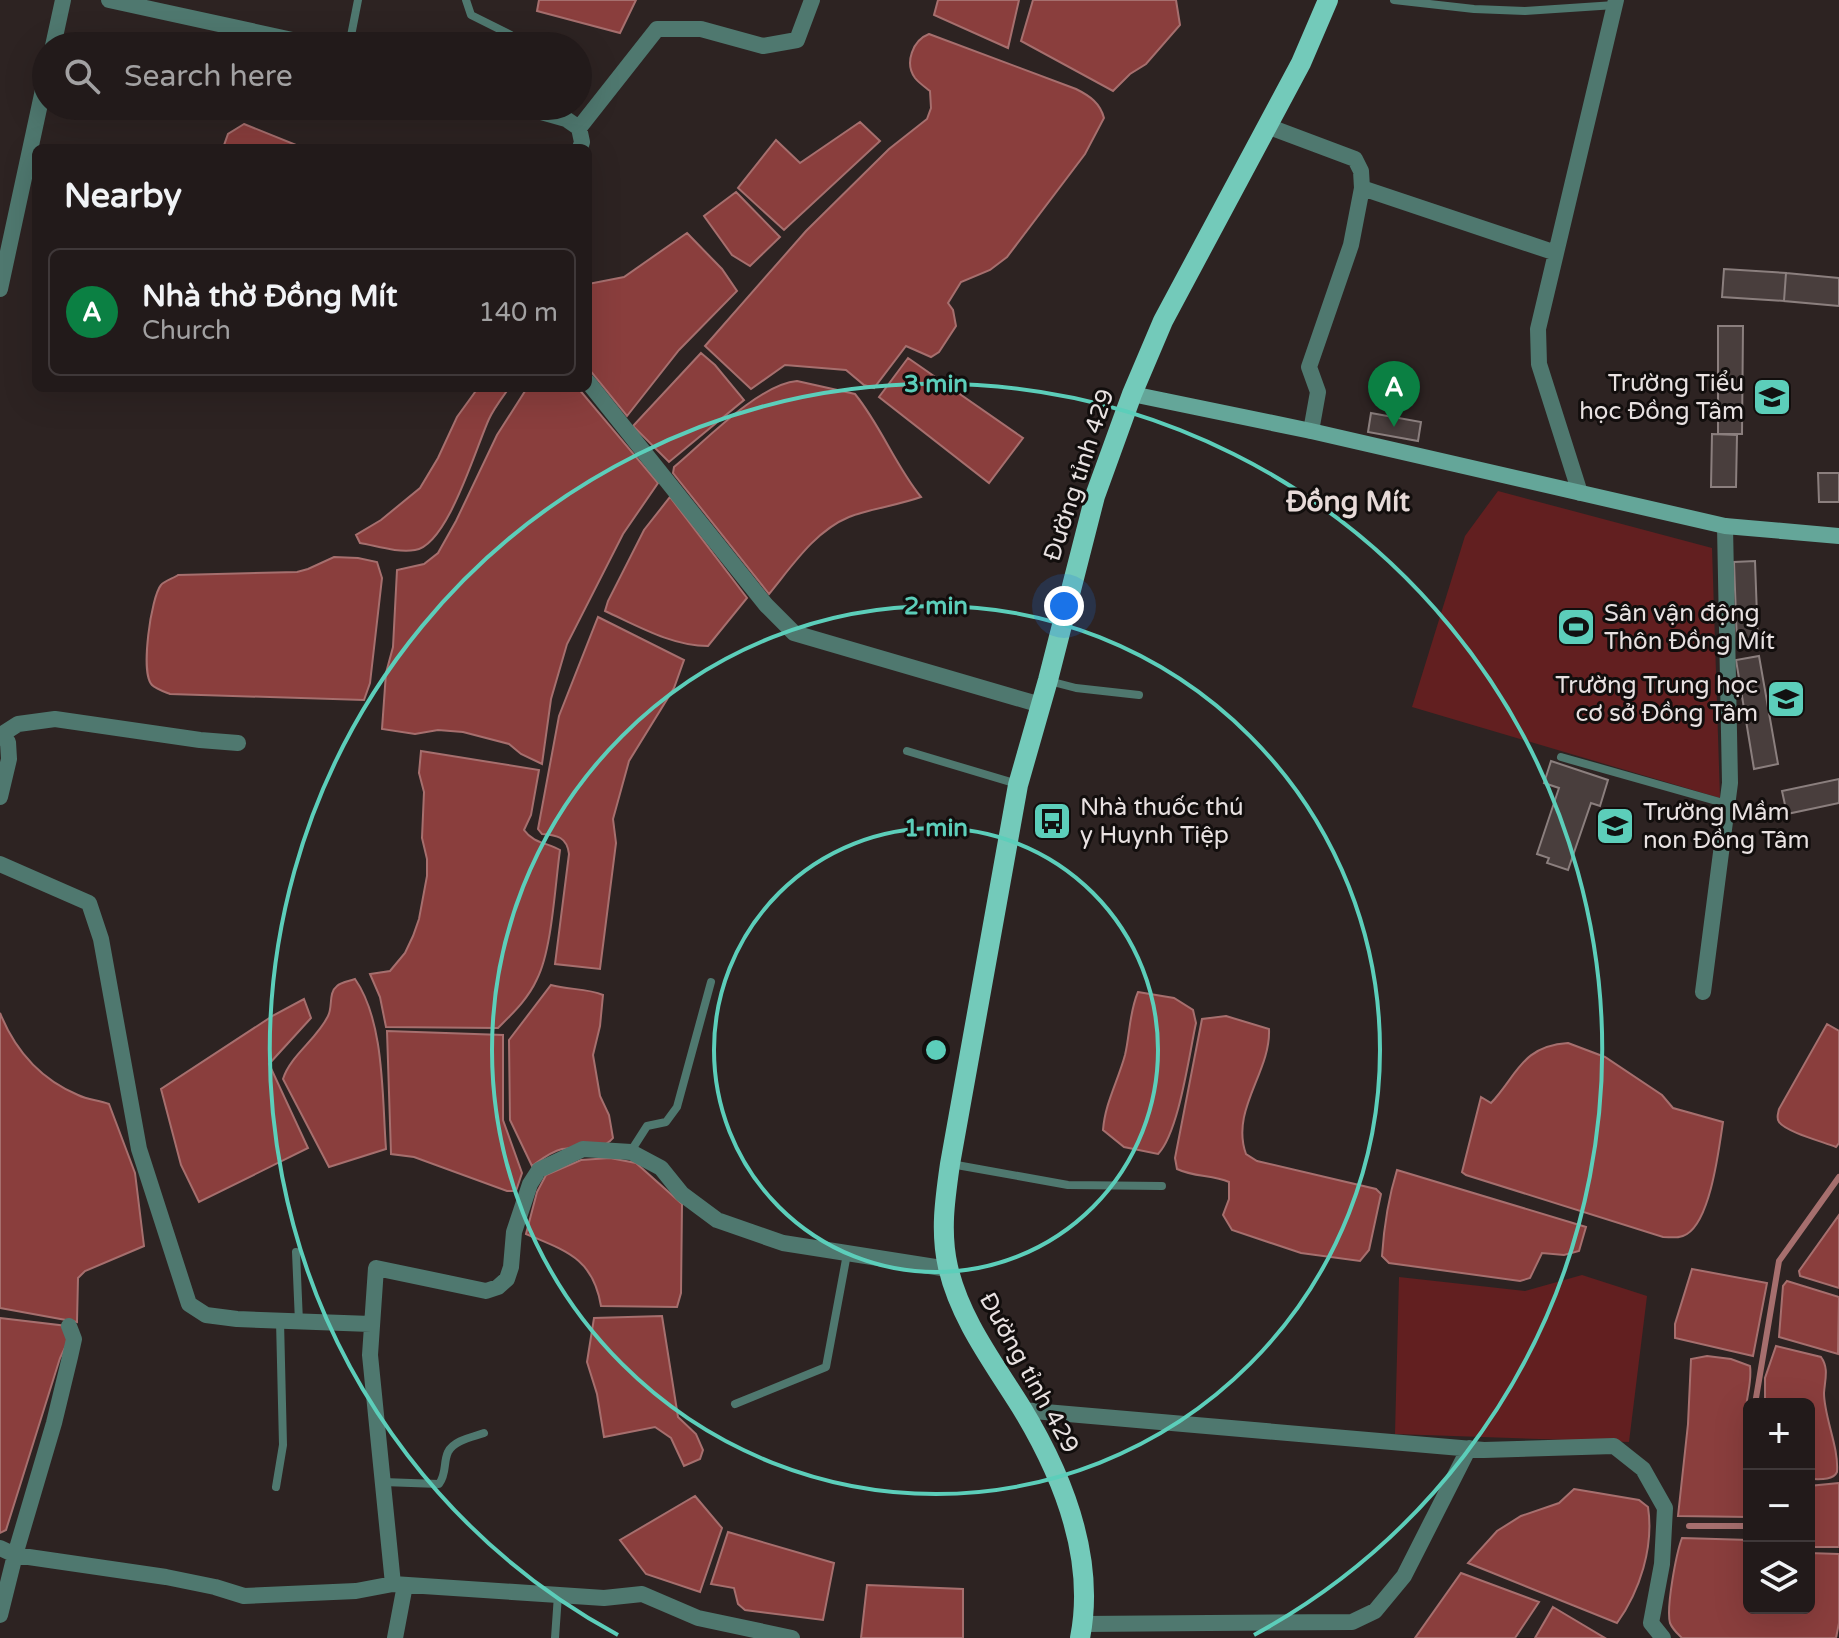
<!DOCTYPE html>
<meta charset="utf-8">
<style>
:root{--surface:#221a1a;--page:#2a2323;--text:#f1f3f6;--muted:#a2a1a2;--line:#3f3839;--accent:#0b8043}
body{margin:0;font-family:"Varela Round",sans-serif;background:var(--page);color:var(--text)}
.controls{position:absolute;right:24px;bottom:24px;display:grid;overflow:hidden;border-radius:12px;box-shadow:0 8px 32px #0002}
.controls button{width:72px;height:72px;display:grid;place-items:center;padding:0;border:0;border-bottom:2px solid var(--line);background:var(--surface);color:var(--text);font:40px sans-serif}
.you{position:absolute;left:1064px;top:606px;width:28px;height:28px;margin:-20px;border:6px solid #fff;border-radius:50%;background:#1a73e8;box-shadow:0 0 0 12px #1a73e833}
.badge{display:grid;place-items:center;width:52px;height:52px;border-radius:50%;background:var(--accent);color:#fff;font-size:26px;font-weight:700}
.pin{position:absolute;translate:-50% -66px;filter:drop-shadow(0 2px 4px #0008)}
.pin::after{content:'';position:absolute;top:42px;width:28px;height:24px;background:inherit;clip-path:polygon(0 0,100% 0,50% 100%)}
.list{margin:0;padding:0;list-style:none}
h2{display:flex;justify-content:space-between;align-items:center;height:104px;margin:0;padding:0 32px;font-size:34px}
h2 small{font-size:26px;font-weight:400;color:var(--muted)}
.list li{display:grid;grid-template-columns:52px 1fr auto;gap:24px;align-items:center;box-sizing:border-box;height:128px;margin:0 16px 16px;padding:0 16px;border:2px solid var(--line);border-radius:12px}
.list b{display:block;font-size:30px;white-space:nowrap}
.list p{margin:0;font-size:26px;white-space:nowrap;color:var(--muted)}
.list em{font-size:26px;font-style:normal;color:var(--muted)}
.icon{flex:none;width:44px;height:44px;fill:none;stroke:currentColor;stroke-width:2;stroke-linecap:round;stroke-linejoin:round}
.map{position:relative;flex:none;width:1839px;height:1638px;overflow:hidden}
.search{position:absolute;background:var(--surface);box-shadow:0 8px 32px #0002;left:32px;top:32px;width:560px;height:88px;display:flex;align-items:center;gap:20px;box-sizing:border-box;padding:0 28px;border-radius:44px;color:var(--muted);font-size:30px}
.panel{position:absolute;background:var(--surface);box-shadow:0 8px 32px #0002;left:32px;top:144px;width:560px;height:248px;border-radius:12px}
.map>svg:first-child{display:block}
</style>
<div class="map">
<svg width="1839" height="1638" viewBox="0 0 1839 1638">
<rect width="100%" height="100%" fill="#2d2322"/>
<path fill="#621f20" d="M1498 491 1712 548 1720 798 1412 707 1465 536Z
M1582 1275 1647 1296 1629 1442 1395 1434 1399 1277 1525 1291Z"/>
<path fill="#8a3e3d" stroke="#a66f6e" stroke-width="2" d="M539 0H636L620 33 537 11Z
M938 0H1019L1008 48 934 15Z
M1033 0H1176L1180 25 1146 64 1130 74 1113 91 1021 41Z
M929 34 1076 89C1090 96 1100 103 1104 118L1085 154 1007 257 990 270 961 282 948 303 953 310 956 326 939 352 931 357 906 346 874 388 864 385 846 370 785 365 751 389 705 346 806 231 889 149 927 119 931 108 930 91C925 87 919 83 915 78 904 63 913 40 929 34Z
M860 122 880 141 784 230 738 188 776 140 800 163Z
M244 124 301 147 312 148H223L228 134Z
M736 192 780 237 750 266 732 255 704 216Z
M687 233 722 269 737 291 679 350 627 416 588 368V284L624 277Z
M701 353 715 365 744 400 669 462 633 426Z
M908 358 1023 438 989 483 879 397Z
M797 381 855 394C881 426 895 465 921 497 899 505 869 509 849 517 815 531 792 566 769 594L673 473 674 467C704 442 759 384 797 381Z
M478 388H509C502 398 494 408 489 419 476 447 448 545 415 550 398 553 377 546 360 543L356 535 381 520 420 488 438 458 457 417Z
M527 388H578L658 483 623 534 567 644 551 699 542 764 521 754 509 744 463 732 438 730 415 734 382 729 386 673 393 647 397 570 424 564 438 553 456 521 497 435Z
M670 497 747 598 708 646C672 646 638 626 605 611L608 601 644 530Z
M334 557 358 558 377 562 382 578 370 683 364 700 170 694C165 692 156 689 152 685 140 673 151 597 161 585 164 581 174 578 178 575L297 572 308 569Z
M598 617 684 660 674 688 629 761 613 819 616 843 600 969 555 964 569 854C567 837 557 835 542 834L538 829 559 716Z
M421 751 539 770 531 815 524 830C533 843 548 843 560 850 555 885 552 950 537 979 528 999 513 1013 498 1028L386 1027 380 997 370 974 390 971 405 953 413 936 419 919 427 876V859L422 838 424 792 419 773Z
M355 979C385 1022 382 1098 386 1149L329 1167 283 1079C290 1056 317 1039 328 1016 333 1007 328 993 337 986 341 982 350 981 355 979Z
M551 985C568 990 587 988 603 995L600 1026 593 1055 600 1096 609 1115 613 1138C602 1152 578 1146 562 1149 550 1152 542 1159 532 1166L510 1120 509 1040Z
M1138 992 1174 998 1193 1010 1196 1023C1189 1055 1179 1132 1158 1154L1124 1147 1103 1130C1105 1103 1118 1081 1125 1055 1130 1034 1129 1013 1138 992Z
M304 999 311 1018 269 1064 308 1148 199 1202 181 1165 161 1089 274 1015Z
M0 1013C15 1050 40 1079 78 1095 88 1100 99 1100 109 1104L135 1173 144 1246 85 1271 78 1278 77 1322 0 1308Z
M1226 1016 1269 1029C1271 1072 1230 1110 1246 1154L1257 1161 1376 1189 1381 1194 1369 1250 1360 1261 1301 1253 1232 1230 1223 1215 1229 1199V1182C1212 1175 1194 1177 1177 1169L1175 1158 1202 1019Z
M1827 1024 1839 1031V1143L1836 1147C1824 1142 1786 1132 1779 1122 1776 1118 1778 1114 1779 1109Z
M387 1031 503 1035V1120L522 1173 516 1191H507L414 1157 391 1154Z
M1568 1043 1605 1057 1662 1095 1673 1108 1723 1122C1719 1148 1711 1219 1687 1234 1680 1239 1671 1237 1663 1237L1466 1175 1462 1172 1481 1097 1491 1103C1517 1076 1521 1046 1568 1043Z
M610 1158 636 1163 682 1204 681 1293 677 1307 601 1306C593 1258 566 1251 526 1234L537 1192 546 1175 581 1160Z
M1397 1170 1586 1227 1579 1251 1564 1255 1542 1253 1530 1278 1520 1281 1389 1263 1382 1256C1384 1226 1388 1199 1397 1170Z
M1839 1215V1288L1800 1276 1799 1271Z
M1692 1269 1767 1283 1753 1356 1675 1338V1324Z
M1787 1281 1839 1297 1838 1354 1779 1337 1783 1286Z
M662 1316 678 1417 696 1434 703 1450 700 1459 684 1466 671 1438 655 1427 604 1437 597 1394 587 1362 594 1318Z
M0 1318 67 1326 69 1339 60 1358 6 1530 0 1533Z
M1776 1346 1821 1357C1829 1368 1825 1379 1824 1393 1824 1417 1839 1447 1837 1472 1833 1481 1818 1479 1809 1479V1404H1765V1378Z
M1707 1356 1731 1359 1750 1366C1752 1381 1747 1394 1746 1409 1744 1445 1749 1481 1749 1517L1678 1516 1688 1424 1691 1359Z
M1839 1483V1547H1809V1486Z
M1574 1489 1639 1500 1648 1507C1654 1547 1640 1591 1617 1623L1468 1563 1497 1531 1521 1516 1559 1503Z
M695 1496 722 1528 700 1592 646 1574 620 1540Z
M728 1532 834 1563 823 1620 745 1610 738 1604 734 1588 711 1584Z
M1682 1538 1749 1540V1608H1809V1553L1839 1554V1623L1836 1638H1682C1677 1633 1673 1630 1670 1623 1666 1608 1676 1554 1682 1538Z
M1461 1573 1539 1602 1515 1638H1415Z
M867 1585 963 1589V1638H861Z
M1553 1607 1605 1638H1535Z"/>
<g fill="none" stroke-linecap="round" stroke-linejoin="round">
<path stroke="#a66f6e" stroke-width="6" d="M1755 1404 1779 1261 1839 1177
M1689 1526H1749"/>
</g>
<path fill="#493e3d" stroke="#8b7f7e" stroke-width="2" d="M1724 269 1786 273 1784 301 1722 297Z
M1786 273 1839 278V306L1784 301Z
M1718 326H1743L1742 434H1718Z
M1371 413 1421 422 1418 441 1368 432Z
M1712 434 1737 435 1736 487H1711Z
M1818 473H1839V502H1819Z
M1755 561 1758 643 1737 644 1734 562Z
M1759 656 1778 764 1754 769 1736 660Z
M1551 761 1608 780 1600 806 1591 803 1568 870 1547 863 1549 858 1537 854 1559 788 1544 783Z
M1839 779V803L1787 814 1782 791Z"/>
<g fill="none" stroke-linecap="round" stroke-linejoin="round">
<path stroke="#4f786f" stroke-width="8" d="M466 0 471 15 511 35 509 46
M1394 0 1474 9 1525 11 1615 5
M349 46 358 0
M1049 681 1076 688 1139 695
M907 751 1017 784
M1561 757 1727 804
M631 1151 647 1126 666 1122 677 1107 711 982
M951 1164 1068 1185 1162 1186
M296 1252 299 1322
M735 1404 826 1367 847 1254
M383 1482 439 1484C447 1473 443 1463 448 1452 454 1440 473 1437 484 1433
M276 1487 283 1445 280 1321
M555 1638 558 1595"/>
<path stroke="#4f786f" stroke-width="16" d="M109 0 320 46
M53 46 63 0
M520 106 566 119 579 128 582 142 580 148
M1267 126 1355 159 1361 171 1362 188 1351 245 1309 367 1318 392 1311 431
M579 128 657 29H701L763 46 797 40 812 0
M1362 188 1556 253
M0 289 46 76
M588 382 766 605 794 633 1041 705
M1580 493 1539 364 1538 329 1616 0
M0 735 8 742 9 759 0 797
M1 735 18 724 55 719 200 740 238 743
M0 864 89 903 101 939 139 1149 189 1304 206 1315 237 1319 371 1324
M1703 992 1730 783 1725 526
M69 1326 74 1339 70 1357 54 1423 15 1555 166 1577 215 1587 244 1596 356 1591 393 1584 604 1598 642 1594 698 1618 792 1638
M1022 1410 1484 1450 1614 1446 1643 1469 1665 1508 1662 1564 1651 1623 1663 1638
M0 1548 15 1555 0 1615
M393 1584 370 1355 376 1268 486 1291 498 1287 507 1279 511 1267 514 1232 530 1184 539 1170 583 1149 631 1152 661 1168 682 1194 717 1220 783 1243 948 1269
M1083 1624 1352 1622 1375 1611 1404 1576 1469 1448
M395 1638 405 1585"/>
<path stroke="#64a699" stroke-width="16" d="M1132 394 1311 431 1725 526 1839 536"/>
<path stroke="#73caba" stroke-width="20" d="M1080 1638C1096 1557 1063 1476 1021 1407 993 1362 960 1319 948 1267 940 1232 945 1199 950 1164L1018 785 1048 680 1095 496 1132 394 1163 321 1301 63 1328 0"/>
</g>
<g fill="none" stroke="#5cceba" stroke-width="4">
<circle cx="936" cy="1050" r="222"/>
<circle cx="936" cy="1050" r="444"/>
<path d="M618 1635A666 666 0 1 1 1254 1635"/>
</g>
<defs>
<symbol id="school-square" viewBox="-11 -11 22 22"><rect x="-9" y="-9" width="18" height="18" rx="4" fill="#5cceba" stroke="#120e0d"/><path d="M0-5L7-2L0 1L-7-2ZM-4 1L0 2.5L4 1V4Q0 6-4 4Z" fill="#111"/></symbol>
<symbol id="stadium-square" viewBox="-11 -11 22 22"><rect x="-9" y="-9" width="18" height="18" rx="4" fill="#5cceba" stroke="#120e0d"/><path d="M0-5a6.5 5 0 1 0 0 10a6.5 5 0 1 0 0-10ZM-3.5-1.8h7v3.6h-7Z" fill="#111"/></symbol>
<symbol id="bus-square" viewBox="-11 -11 22 22"><rect x="-9" y="-9" width="18" height="18" rx="4" fill="#5cceba" stroke="#120e0d"/><path d="M-5-6H5V4H4V6H2V4H-2V6H-4V4H-5ZM-3.5-4V0h7V-4ZM-3.5 1.2v1.5H-2V1.2ZM2 1.2v1.5H3.5V1.2Z" fill="#111"/></symbol>
</defs>
<g fill-rule="evenodd">
<use href="#school-square" x="1750" y="375" width="44" height="44"/>
<use href="#stadium-square" x="1554" y="605" width="44" height="44"/>
<use href="#school-square" x="1764" y="677" width="44" height="44"/>
<use href="#bus-square" x="1030" y="799" width="44" height="44"/>
<use href="#school-square" x="1593" y="804" width="44" height="44"/>
</g>
<g text-anchor="middle" dominant-baseline="central" stroke-width="6" stroke-linejoin="round" paint-order="stroke">
<g font-size="24" fill="#e8e1e1" stroke="#120e0d" text-anchor="start">
<text x="1744" y="383" text-anchor="end">Trường Tiểu<tspan x="1744" dy="28">học Đồng Tâm</tspan></text>
<text x="1604" y="613">Sân vận động<tspan x="1604" dy="28">Thôn Đồng Mít</tspan></text>
<text x="1758" y="685" text-anchor="end">Trường Trung học<tspan x="1758" dy="28">cơ sở Đồng Tâm</tspan></text>
<text x="1080" y="807">Nhà thuốc thú<tspan x="1080" dy="28">y Huynh Tiệp</tspan></text>
<text x="1643" y="812">Trường Mầm<tspan x="1643" dy="28">non Đồng Tâm</tspan></text>
</g>
<g font-size="24" fill="#e8e1e1" stroke="#120e0d">
<text transform="translate(1079 475) rotate(-72)">Đường tỉnh 429</text>
<text transform="translate(1029 1373) rotate(61)">Đường tỉnh 429</text>
</g>
<g font-size="28" font-weight="bold" fill="#e7dad8" stroke="#120e0d">
<text x="1348" y="502">Đồng Mít</text>
</g>
</g>
<circle cx="936" cy="1050" r="12" fill="#5cceba" stroke="#120e0d" stroke-width="4"/>
<g font-size="24" text-anchor="middle" font-weight="bold" fill="#5cceba" stroke="#120e0d" stroke-width="6" stroke-linejoin="round" paint-order="stroke">
<text x="936" y="392">3 min</text>
<text x="936" y="614">2 min</text>
<text x="936" y="836">1 min</text>
</g>
</svg>
<div class="controls">
<button>+</button>
<button>−</button>
<button><svg class="icon" aria-label="layers" viewBox="0 0 24 24"><path d="M12 4l9 5-9 5-9-5zM3 14l9 5 9-5"/></svg></button>
</div>
<div class="you"></div>
<div class="pin badge" style="left:1394px;top:427px">A</div>
<div class="search"><svg class="icon" aria-label="search" viewBox="0 0 24 24"><circle cx="10" cy="10" r="6"/><path d="M15 15l6 6"/></svg>Search here</div>
<section class="panel">
<h2>Nearby<small></small></h2>
<ul class="list">
<li><span class="badge">A</span><div><b>Nhà thờ Đồng Mít</b><p>Church</p></div><em>140 m</em></li>
</ul>
</section>
</div>
